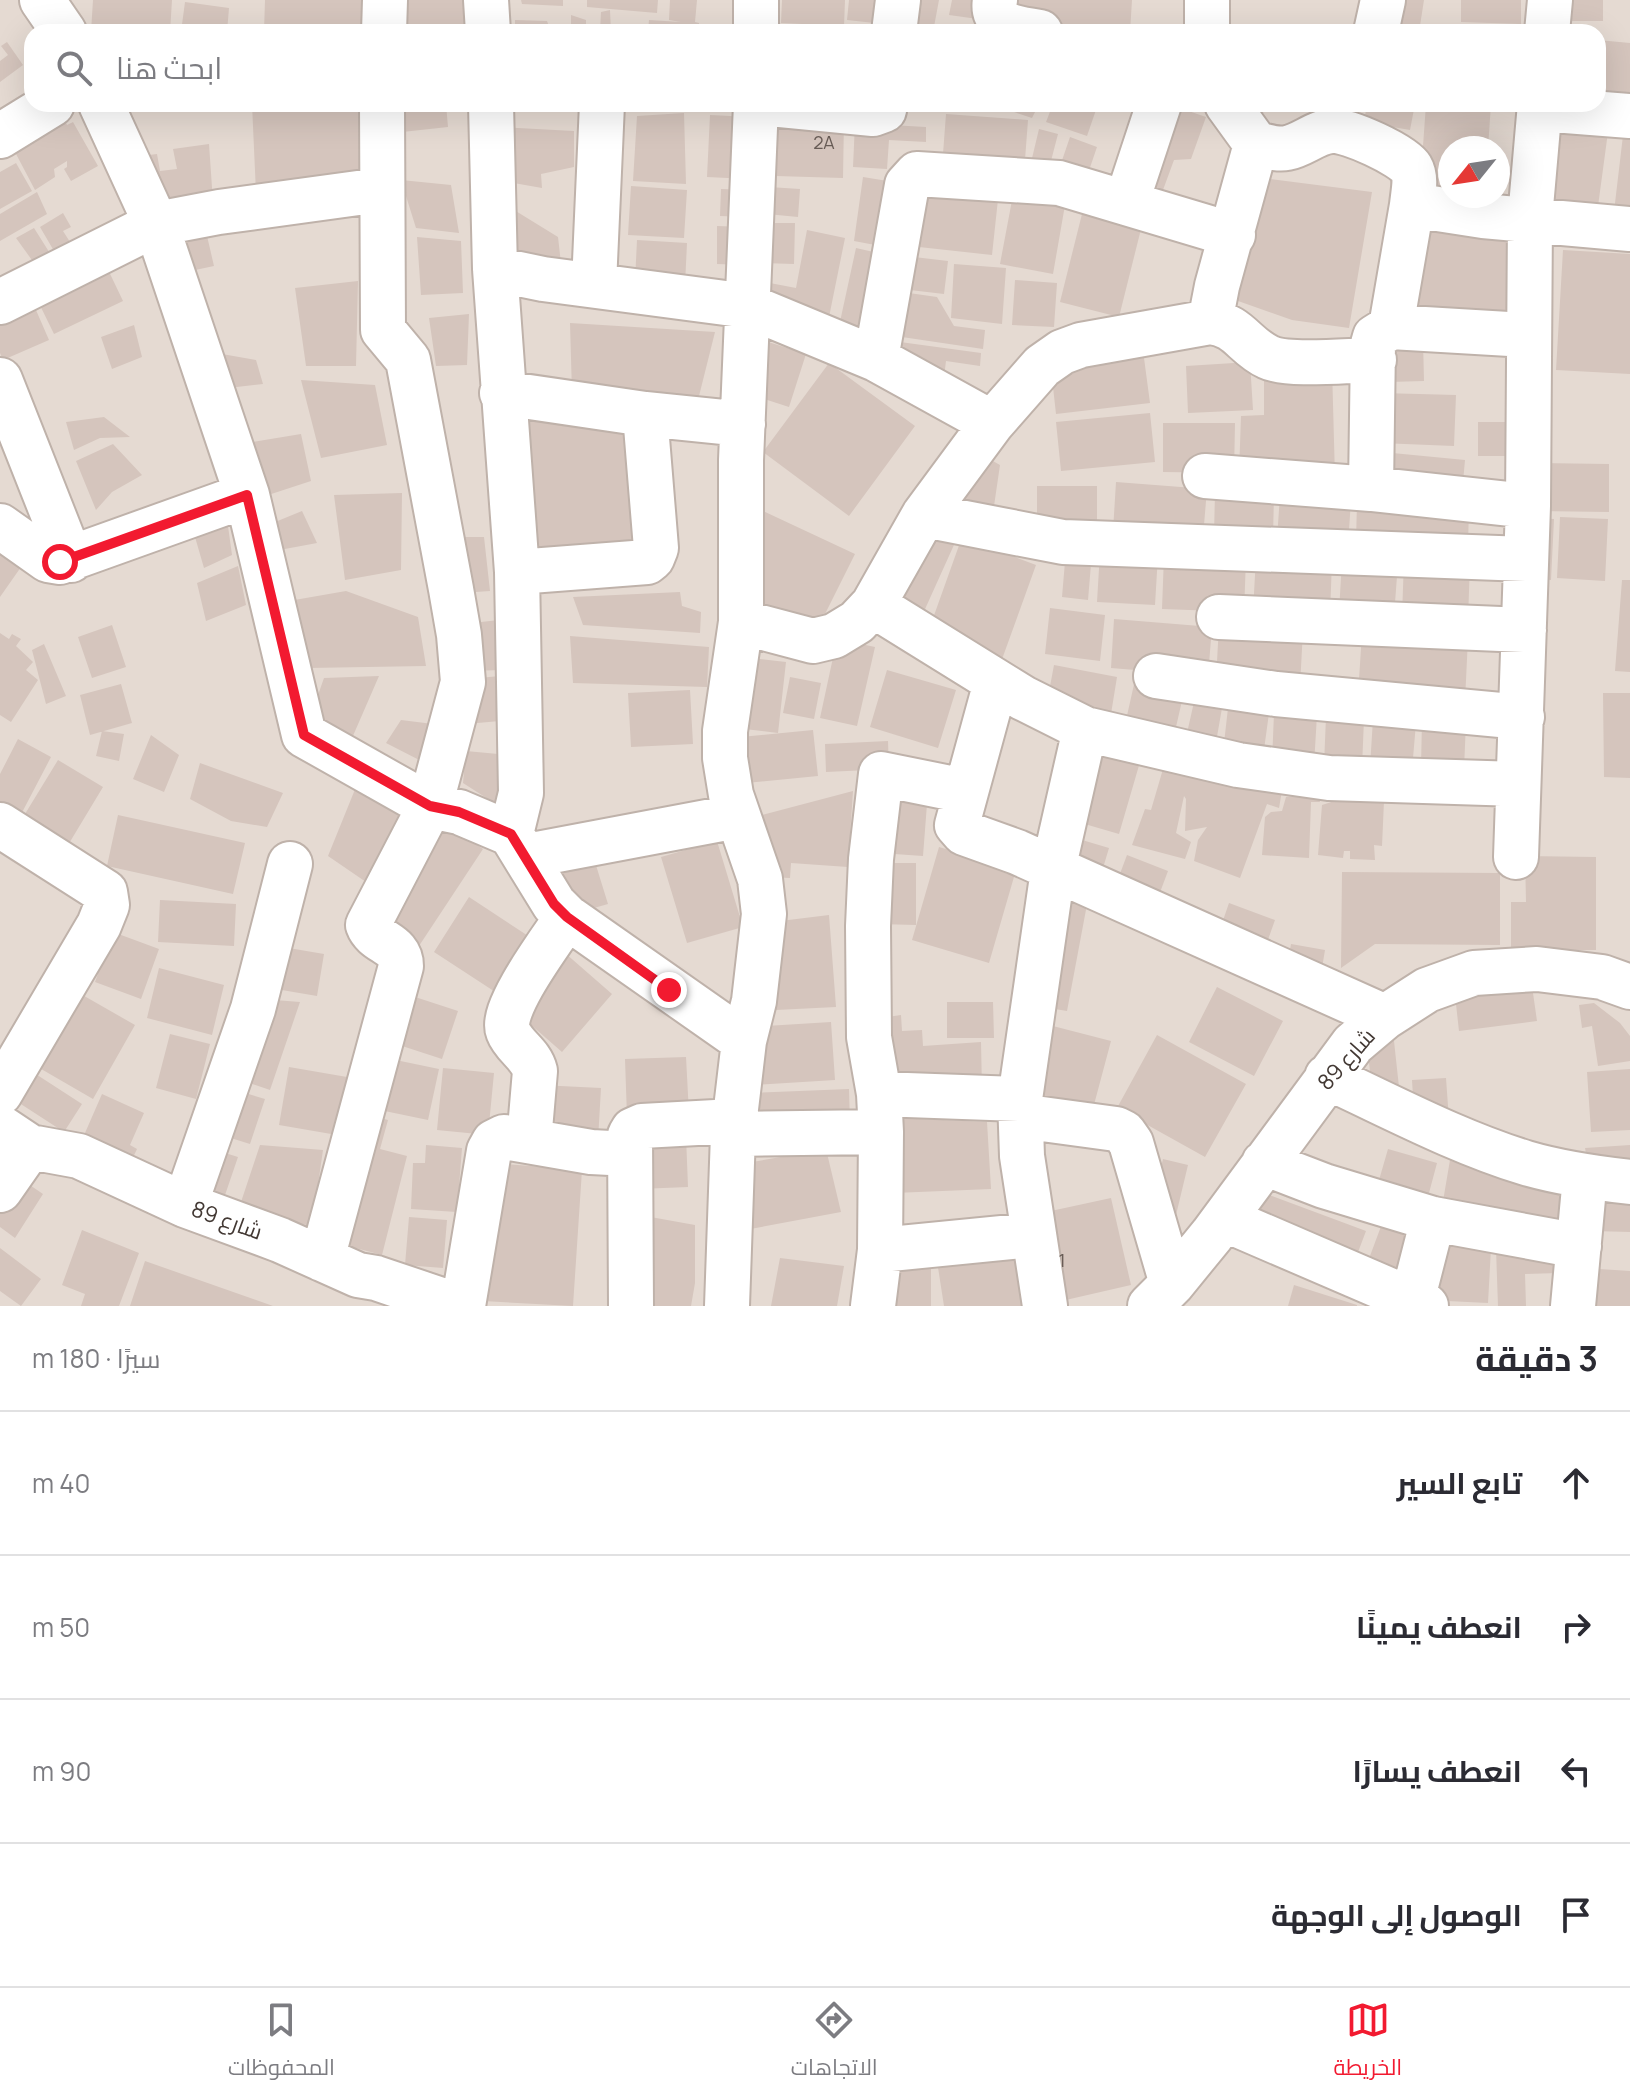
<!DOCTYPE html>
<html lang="ar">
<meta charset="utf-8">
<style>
:root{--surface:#fff;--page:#f2f2f3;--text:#2b2b33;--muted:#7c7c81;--line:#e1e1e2;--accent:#f21a30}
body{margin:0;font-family:Manrope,Cairo,sans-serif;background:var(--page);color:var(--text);direction:rtl}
.compass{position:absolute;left:1438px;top:136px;width:72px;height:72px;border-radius:50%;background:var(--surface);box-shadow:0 8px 32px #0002;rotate:240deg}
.stop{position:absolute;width:24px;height:24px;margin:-18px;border:6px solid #f21a30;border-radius:50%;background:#fff}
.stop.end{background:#f21a30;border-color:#fff;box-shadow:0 2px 8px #0008}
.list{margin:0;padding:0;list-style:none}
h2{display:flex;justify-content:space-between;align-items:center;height:104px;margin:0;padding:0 32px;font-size:34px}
h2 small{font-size:26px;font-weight:400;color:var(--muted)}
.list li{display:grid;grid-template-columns:52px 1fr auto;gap:24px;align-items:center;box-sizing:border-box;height:144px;padding:0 32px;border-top:2px solid var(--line)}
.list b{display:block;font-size:30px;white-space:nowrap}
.list em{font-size:26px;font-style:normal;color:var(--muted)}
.icon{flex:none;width:44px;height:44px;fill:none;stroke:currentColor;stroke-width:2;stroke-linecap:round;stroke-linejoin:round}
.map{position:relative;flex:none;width:1630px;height:1306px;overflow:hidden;direction:ltr}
.search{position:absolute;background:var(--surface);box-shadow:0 8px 32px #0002;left:24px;right:24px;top:24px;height:88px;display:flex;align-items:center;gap:20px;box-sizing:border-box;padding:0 28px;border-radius:24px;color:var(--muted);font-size:30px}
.sheet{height:680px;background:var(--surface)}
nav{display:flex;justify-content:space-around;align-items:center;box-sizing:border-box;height:112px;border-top:2px solid var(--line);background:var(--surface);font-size:22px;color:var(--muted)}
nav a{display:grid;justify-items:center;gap:4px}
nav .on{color:var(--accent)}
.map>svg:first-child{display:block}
</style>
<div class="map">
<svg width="1630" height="1306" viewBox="0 0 1630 1306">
<rect width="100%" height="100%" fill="#f1eae4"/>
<path fill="#e5dad2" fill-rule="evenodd" d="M0 0H1630V1306H0ZM32 32H1598V104H32ZM1450 148H1498V196H1450Z"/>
<path fill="#d5c5bd" d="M93 0H172L170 32H91Z
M265 0H367L366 32H264Z
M394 0H470L473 32H396Z
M521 0H563V6L522 4Z
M587 0H658L657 13 587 7Z
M670 0H697L695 22 699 23V32H648L649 20 681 22 669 20Z
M782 0H845L844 26 781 23Z
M849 0H895L893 25 847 20Z
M900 0H939L933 32 896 25Z
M952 0H988L985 20 949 15Z
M1005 0H1132L1130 32 1006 20Z
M1387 0H1424L1419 32H1387Z
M1461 0H1521V24L1461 22Z
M1558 0H1603V21H1557Z
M185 2 229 8 227 32H181Z
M610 10 611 32H600L601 12Z
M571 15 586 20V32H571Z
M515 20 547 21 551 32H529L515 25Z
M1598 40 1630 43V112L1598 104Z
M7 42 23 65 0 82V61L8 55 1 46Z
M252 104H374L378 188 256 193Z
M390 104H446L448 127 393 133Z
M990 104H1039L1032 118Z
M1053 104H1098L1087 136 1046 122Z
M1168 104 1206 117 1191 159 1174 160 1156 209 1128 199Z
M1238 104H1285L1279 109 1260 113Z
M1367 104H1415L1410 130 1364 122Z
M1426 104H1491L1488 148H1450V196L1419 202Z
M684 113 686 184 633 181 637 116Z
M946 114 1028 120 1024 173 942 167Z
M710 115 751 117 748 179 707 177Z
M63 116 67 125 73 122 98 166 71 181 64 169 67 167V161L54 169 55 177 35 190 15 152 24 149V138Z
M777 117 844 119 843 178 776 176Z
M855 123 926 127V142L889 140 887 169 853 167Z
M1551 124 1608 132 1596 221 1539 213Z
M501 127 574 131V167L541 174 542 188 503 181Z
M1624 127 1630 128V222L1613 220Z
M1039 129 1058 134 1046 180 1028 175Z
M1070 137 1097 147 1083 188 1056 178Z
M209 144 213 202 154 209 141 156 157 154 160 171 177 169 173 149Z
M16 163 32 191 0 209V172Z
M863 177 900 183 891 248 854 241Z
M1262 178 1372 192 1349 328 1292 320 1224 296Z
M401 180 451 185 459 233 416 228Z
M926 182 999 190 992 255 919 247Z
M631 186 687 190 684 238 628 235Z
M769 187 800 189 798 217 767 214Z
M721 189 748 190V217L720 216Z
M37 192 47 214 0 241V214Z
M1013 195 1065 205 1053 274 1000 264Z
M501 202 558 237 562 272 505 261Z
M1083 210 1142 225 1119 317 1060 302Z
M63 213 71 227 63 231 70 242 76 238 83 250 61 263 40 227Z
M1419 222 1516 225 1514 314 1417 311Z
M204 223 214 266 176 274 166 231Z
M762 223H795L794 264 761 263Z
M717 226 746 227V265L717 264Z
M34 228 58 266 42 274 16 238Z
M807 230 845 238 828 322 755 307 760 281 796 288Z
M417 237 461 241 463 293 421 295Z
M637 240 687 243 685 285 635 281Z
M856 248 891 256 874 339 838 331Z
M1563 250 1630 254V374L1556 370Z
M102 257 123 301 54 334 33 291Z
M914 257 948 261 944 294 910 290Z
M954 264 1006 268 1002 324 951 318Z
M1015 280 1057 283 1054 327 1012 325Z
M358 281 356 366H306L295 288Z
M909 293 937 297 954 326 985 330 983 349 902 337Z
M29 294 49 340 3 360 0 353V306Z
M469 314 467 365 436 366 429 318Z
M570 323 715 332 695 412 572 393Z
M134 325 142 357 112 369 101 337Z
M762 340 806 354 789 407 746 393Z
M1423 340 1424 381 1389 382 1387 342Z
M900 342 981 353 980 366 946 361 944 377 899 369Z
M222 354 256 360 263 384 228 388Z
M1144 358 1150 403 1056 414 1051 369Z
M1250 362 1253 410 1188 413 1186 366Z
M829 363 915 426 849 516 763 452Z
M1264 367H1332L1335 478 1239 474 1241 416 1264 415Z
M301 380 375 385 387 445 321 458Z
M1381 393 1456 395 1454 446 1380 443Z
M513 408 627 430 636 545 533 547Z
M1150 413 1155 462 1061 471 1056 422Z
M104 417 130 437 100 438 74 450 66 422Z
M1478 422H1522V456H1478Z
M1163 423H1235L1234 473 1163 472Z
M301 434 311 481 259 498 240 444Z
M113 444 142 475 112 492 96 510 76 461Z
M975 451 1000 465 994 506 947 499Z
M1382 452 1465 460 1462 493 1379 484Z
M1538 463 1609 464V512L1537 511Z
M1116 482 1207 489 1203 537 1113 531Z
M1037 486H1097V530L1037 531Z
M1215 492 1274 494 1273 537 1214 535Z
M402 493 401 570 345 580 334 495Z
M1280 495 1351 500 1348 545 1277 539Z
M1357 502 1469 507 1468 547 1356 542Z
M750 505 855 554 818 628 753 612Z
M302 511 317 543 274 551 263 527Z
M1560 517 1608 519 1605 581 1557 578Z
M1534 518 1554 519 1551 580 1530 578Z
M923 520 958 536 921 618 886 603Z
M228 526 232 555 204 568 195 537Z
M452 537H484L490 591 461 593Z
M962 537 1036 565 1001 662 927 635Z
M1066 550 1092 552 1088 600 1062 597Z
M0 551 21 567 0 597Z
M1100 552 1158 555 1155 605 1097 602Z
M1164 556 1246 559 1244 612 1162 609Z
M1256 557 1332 561 1330 614 1253 611Z
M1342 560 1398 563 1394 616 1339 612Z
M1404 560 1470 563 1468 619 1402 616Z
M238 566 246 605 206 621 197 583Z
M1622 580H1630V672L1615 671Z
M346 591 418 617 426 666 308 668 283 602Z
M680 592 682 606 701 612 700 633 583 625 573 597Z
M1050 608 1105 615 1100 661 1045 654Z
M1114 619 1212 627 1208 676 1111 668Z
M499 620 502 670 468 671 463 624Z
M112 625 126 667 92 678 78 637Z
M1219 625 1303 630 1300 686 1216 680Z
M0 633 9 639 12 634 21 639 16 646 33 662 26 670 38 680 11 722 0 715Z
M1362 633 1468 638 1465 701 1358 695Z
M570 636 709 647 707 687 573 683Z
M837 639 875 647 857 726 820 718Z
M44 644 66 696 46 704 32 650Z
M742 657 786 662 778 733 736 728Z
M1054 665 1117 677 1110 720 1046 708Z
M887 670 956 690 938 748 870 727Z
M379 676 349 745 304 735 324 678Z
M500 676V721L466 724 468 679Z
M790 677 821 683 814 719 783 713Z
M1135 680 1184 692 1173 740 1124 729Z
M121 684 132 723 90 735 80 695Z
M690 690 693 744 631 747 628 693Z
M1603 693H1630V778L1604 777Z
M1194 702 1222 708 1215 748 1185 742Z
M1228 708 1269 713 1263 757 1223 752Z
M1274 713 1317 715 1314 765 1272 762Z
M1326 717 1364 719 1362 767 1324 765Z
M1373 719 1416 723 1412 770 1370 767Z
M401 720 441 725 433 767 386 743Z
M1422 720 1466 722 1464 769 1421 767Z
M813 730 818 776 736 784 731 738Z
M102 731 124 734 119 761 96 756Z
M151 735 179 755 164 792 133 779Z
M18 739 51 757 16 824 0 807V774Z
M888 741 889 769 826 772 825 744Z
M1092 748 1140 762 1119 834 1071 820Z
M466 751 498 754 499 806 463 783Z
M58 760 103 787 59 860 14 832Z
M200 763 283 793 267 827 231 821 190 799Z
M1163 769 1284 779 1279 808 1267 804 1240 878 1194 861 1198 840 1207 827 1185 831 1186 799 1184 796 1176 833 1191 842 1185 859 1132 845 1145 809 1151 810Z
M358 782 406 808 366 882 328 856Z
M853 791 848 867 791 863 790 878 767 877 751 818Z
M1366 791 1367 803 1384 801 1382 846 1374 845 1375 860 1350 859V851H1344L1343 858 1318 855 1322 805Z
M1317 794 1320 802H1311L1309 858 1262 855 1265 817 1271 812 1282 811 1286 797Z
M883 801 927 804 923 856 880 853Z
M118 815 245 843 233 894 107 866Z
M439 820 483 849 415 952 371 922Z
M1072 837 1109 848 1100 878 1064 866Z
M717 841 743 927 687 943 661 857Z
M939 847 1016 870 989 963 912 940Z
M567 851 573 870 595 862 608 904 573 914 537 860Z
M1127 855 1168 871 1156 903 1115 887Z
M1525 856 1596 857V950H1511V902H1526Z
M879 863H916V925L878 924Z
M1342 872 1500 873V945L1375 944 1341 968Z
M1058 893 1088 899 1067 1011 1037 1006Z
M469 897 542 945 506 999 434 952Z
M160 900 236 904 234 946 158 942Z
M1229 903 1275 920 1265 948 1219 932Z
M829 915 836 1007 776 1010 764 923Z
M113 932 159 949 141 999 95 982Z
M1291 944 1325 950 1321 974 1287 968Z
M277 946 324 954 317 996 270 988Z
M565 953 612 994 562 1052 514 1010Z
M159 968 224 985 212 1035 147 1018Z
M1532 986 1537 1021 1459 1031 1455 995Z
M1217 987 1283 1021 1254 1076 1189 1042Z
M79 993 135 1025 93 1099 36 1066Z
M409 995 458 1011 442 1059 393 1043Z
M262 999 300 1002 270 1090 235 1078Z
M947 1002H993L994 1038H947Z
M1594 1003 1620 1023 1630 1036V1061L1598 1066 1592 1026 1582 1028 1579 1005Z
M901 1015 902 1031 922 1030 923 1046 981 1042 982 1090 886 1088 874 1019Z
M831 1022 835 1080 754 1085 750 1027Z
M1049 1025 1111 1041 1091 1116 1029 1100Z
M1393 1032 1399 1087 1372 1090 1366 1035Z
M170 1034 210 1044 196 1099 156 1088Z
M1157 1035 1246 1084 1205 1157 1117 1108Z
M686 1057 689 1114 627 1117 625 1059Z
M386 1058 439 1069 428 1120 375 1109Z
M289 1067 347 1077 337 1135 279 1125Z
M443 1068 494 1073 488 1135 437 1130Z
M28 1069 82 1104 64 1132 10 1097Z
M1630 1069V1130L1591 1132 1587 1072Z
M1446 1078 1449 1120 1414 1113 1412 1080Z
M540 1085 601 1088 598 1140 537 1136Z
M232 1089 265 1099 250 1144 218 1134Z
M849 1089 850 1125 751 1129 750 1093Z
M102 1094 144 1113 130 1145 137 1149 127 1170 78 1149Z
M365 1114 388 1120 380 1149 407 1156 382 1255 333 1242Z
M898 1118 987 1122 991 1189 894 1193Z
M686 1136 688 1187 639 1189 637 1138Z
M260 1145 323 1150 312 1226 238 1211Z
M426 1145 462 1148 457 1212 411 1209 413 1163H425Z
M1630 1145V1177L1590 1174 1585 1148Z
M209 1148 238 1157 224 1198 195 1188Z
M826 1149 841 1212 745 1230 741 1164Z
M1388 1149 1437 1163 1425 1208 1375 1194Z
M1163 1159 1188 1165 1176 1215 1151 1209Z
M1450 1160 1580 1183 1571 1236 1441 1213Z
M492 1163 582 1170 573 1306 483 1301Z
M12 1173 43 1194 15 1238 0 1227V1192Z
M1594 1187 1630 1188V1232L1593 1231Z
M1261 1192 1366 1231 1352 1268 1248 1228Z
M1111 1198 1131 1285 1057 1302 1037 1214Z
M645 1216 695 1225V1283L691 1306H643Z
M409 1217 447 1220 443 1268 405 1265Z
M1383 1221 1426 1236 1410 1279 1367 1264Z
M82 1230 139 1253 119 1306H81L85 1294 62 1285Z
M1430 1244 1491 1248 1488 1303 1427 1300Z
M1558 1247 1559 1273 1525 1274 1526 1306H1498L1496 1249Z
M0 1248 41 1279 21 1306 0 1291Z
M1023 1248 1032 1306H944L937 1261Z
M931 1256V1306H883L882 1257Z
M780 1258 844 1266 837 1306H771Z
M145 1261 273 1306H130Z
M1584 1268 1630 1271V1306H1583Z
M1294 1285 1357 1305V1306H1288Z"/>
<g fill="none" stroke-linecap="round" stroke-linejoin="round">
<defs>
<path id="minor" d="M42 0 64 32
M486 0 488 32
M995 0C990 28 1020 28 1040 32
M384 32 385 0
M756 32V0
M894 32 898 0
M1207 32V0
M1376 32 1383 0
M1547 32 1550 0
M101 104 156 224 247 495 304 735 430 806 459 812 511 834 554 904 567 917 744 1041
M491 104 495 269 517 572 521 793 511 834
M770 104 873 114 884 110 885 104
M1227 104 1256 144C1266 146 1277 150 1287 148 1303 145 1317 131 1333 131 1348 130 1403 155 1411 168 1417 178 1413 194 1412 205L1483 216 1630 229
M1540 109 1630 116
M0 136 52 104
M1127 201 1159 104
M495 269 543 279 748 306 876 359 992 423
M594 284 602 104
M0 302 156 224 219 212 380 190
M1210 322C1239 325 1244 346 1268 357 1288 367 1350 360 1374 360
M1391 327 1412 205
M876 359 907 185 917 174 1059 183 1233 235
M0 380 71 560
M502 393 645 414 656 548 652 558 647 562 517 572
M645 414 743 424
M1205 476 1371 489 1528 506
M1371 489 1373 344 1375 337 1391 327 1527 335
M924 515 1063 542 1526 559
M0 526 48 560 60 562 247 495
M873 605 1023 698 1085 729 1238 765 1329 778 1518 784
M1219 617 1524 630
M741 622 813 641 834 636 857 622 873 605 924 515 992 423 1042 366 1062 352 1081 345 1210 322 1217 286 1256 144
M1156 676 1276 694 1522 717
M996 682 957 825 964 833 1017 852 1385 1017
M0 825 105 892 107 905 99 925 0 1093
M526 856 738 816
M1516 857 1528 506 1530 218 1540 104
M1327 1077C1392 1107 1457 1142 1526 1163 1560 1173 1595 1178 1630 1182
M879 1094 1020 1099
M1020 1116 1116 1129 1124 1133 1131 1143 1172 1284
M0 1127 30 1147 79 1156 185 1205 280 1240 358 1275 376 1278 459 1306
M733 1134 881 1132
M529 1141 535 1071C531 1054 514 1047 508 1031 499 1009 554 937 567 917
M1264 1163 1324 1186 1433 1219 1579 1246
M0 1190 30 1147
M185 1205 253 1009 290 864
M1224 1219 1426 1306
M880 1250 1033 1235
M322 1259 401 966C401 942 375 944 368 925L430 806 463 682 459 635 451 589 408 360 383 330 382 104
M1412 1301 1433 1219
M463 1306 489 1151 494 1142 504 1137 591 1152 630 1154
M631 1306 630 1135 633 1130 642 1126 734 1121
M727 1306 733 1134 744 1041 754 1001 764 914 760 879 731 795 725 758V731L741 622V460L756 104
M873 1306 880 1250 881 1132 879 1094 869 1037 868 926 871 859 881 774 965 791
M1045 1306 1022 1156 1020 1099 1053 870 1085 729
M1150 1306 1172 1284 1212 1235 1353 1044 1385 1017 1427 990 1474 973 1537 969 1602 977 1630 987
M1573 1306 1585 1177"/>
</defs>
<use href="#minor" stroke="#bfb2aa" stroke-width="48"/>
<use href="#minor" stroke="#fff" stroke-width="44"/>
</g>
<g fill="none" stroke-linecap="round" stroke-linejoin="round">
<path stroke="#f21a30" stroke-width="10" d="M60 562 247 495 304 735 430 806 459 812 511 834 554 904 567 917 669 990"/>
</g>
<g text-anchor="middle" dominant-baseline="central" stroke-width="6" stroke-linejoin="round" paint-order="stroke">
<g font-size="18" fill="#685c56">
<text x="824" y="142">2A</text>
<text x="1062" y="1260">1</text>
</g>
<g font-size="22" fill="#433934" stroke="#fff">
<text transform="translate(1346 1059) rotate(-48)">شارع 89</text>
<text transform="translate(227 1220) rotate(20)">شارع 89</text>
</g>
</g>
</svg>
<svg class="compass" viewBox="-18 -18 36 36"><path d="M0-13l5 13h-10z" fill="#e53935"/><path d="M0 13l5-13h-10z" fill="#7c7c81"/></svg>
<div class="stop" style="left:60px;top:562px"></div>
<div class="stop end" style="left:669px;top:990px"></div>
<div class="search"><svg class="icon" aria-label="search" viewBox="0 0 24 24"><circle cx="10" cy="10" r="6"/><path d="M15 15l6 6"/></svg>ابحث هنا</div>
</div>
<section class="sheet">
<h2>3 دقيقة<small>سيرًا · 180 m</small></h2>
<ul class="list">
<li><svg class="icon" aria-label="ahead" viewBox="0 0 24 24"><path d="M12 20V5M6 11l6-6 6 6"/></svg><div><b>تابع السير</b></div><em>40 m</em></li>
<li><svg class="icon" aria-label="right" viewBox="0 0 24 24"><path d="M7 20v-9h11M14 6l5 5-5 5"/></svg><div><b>انعطف يمينًا</b></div><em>50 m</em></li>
<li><svg class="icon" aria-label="left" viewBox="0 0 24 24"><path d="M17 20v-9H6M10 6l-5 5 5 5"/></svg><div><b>انعطف يسارًا</b></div><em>90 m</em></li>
<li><svg class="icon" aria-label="arrive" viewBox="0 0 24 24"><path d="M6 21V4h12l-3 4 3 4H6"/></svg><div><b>الوصول إلى الوجهة</b></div></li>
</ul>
</section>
<nav>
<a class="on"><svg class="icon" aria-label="map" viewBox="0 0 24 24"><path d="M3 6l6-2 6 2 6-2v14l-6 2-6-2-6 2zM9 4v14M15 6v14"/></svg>الخريطة</a>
<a><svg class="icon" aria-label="directions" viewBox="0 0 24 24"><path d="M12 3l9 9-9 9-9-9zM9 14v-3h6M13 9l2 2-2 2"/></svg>الاتجاهات</a>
<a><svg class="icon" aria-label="saved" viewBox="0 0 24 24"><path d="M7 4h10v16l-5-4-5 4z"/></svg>المحفوظات</a>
</nav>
